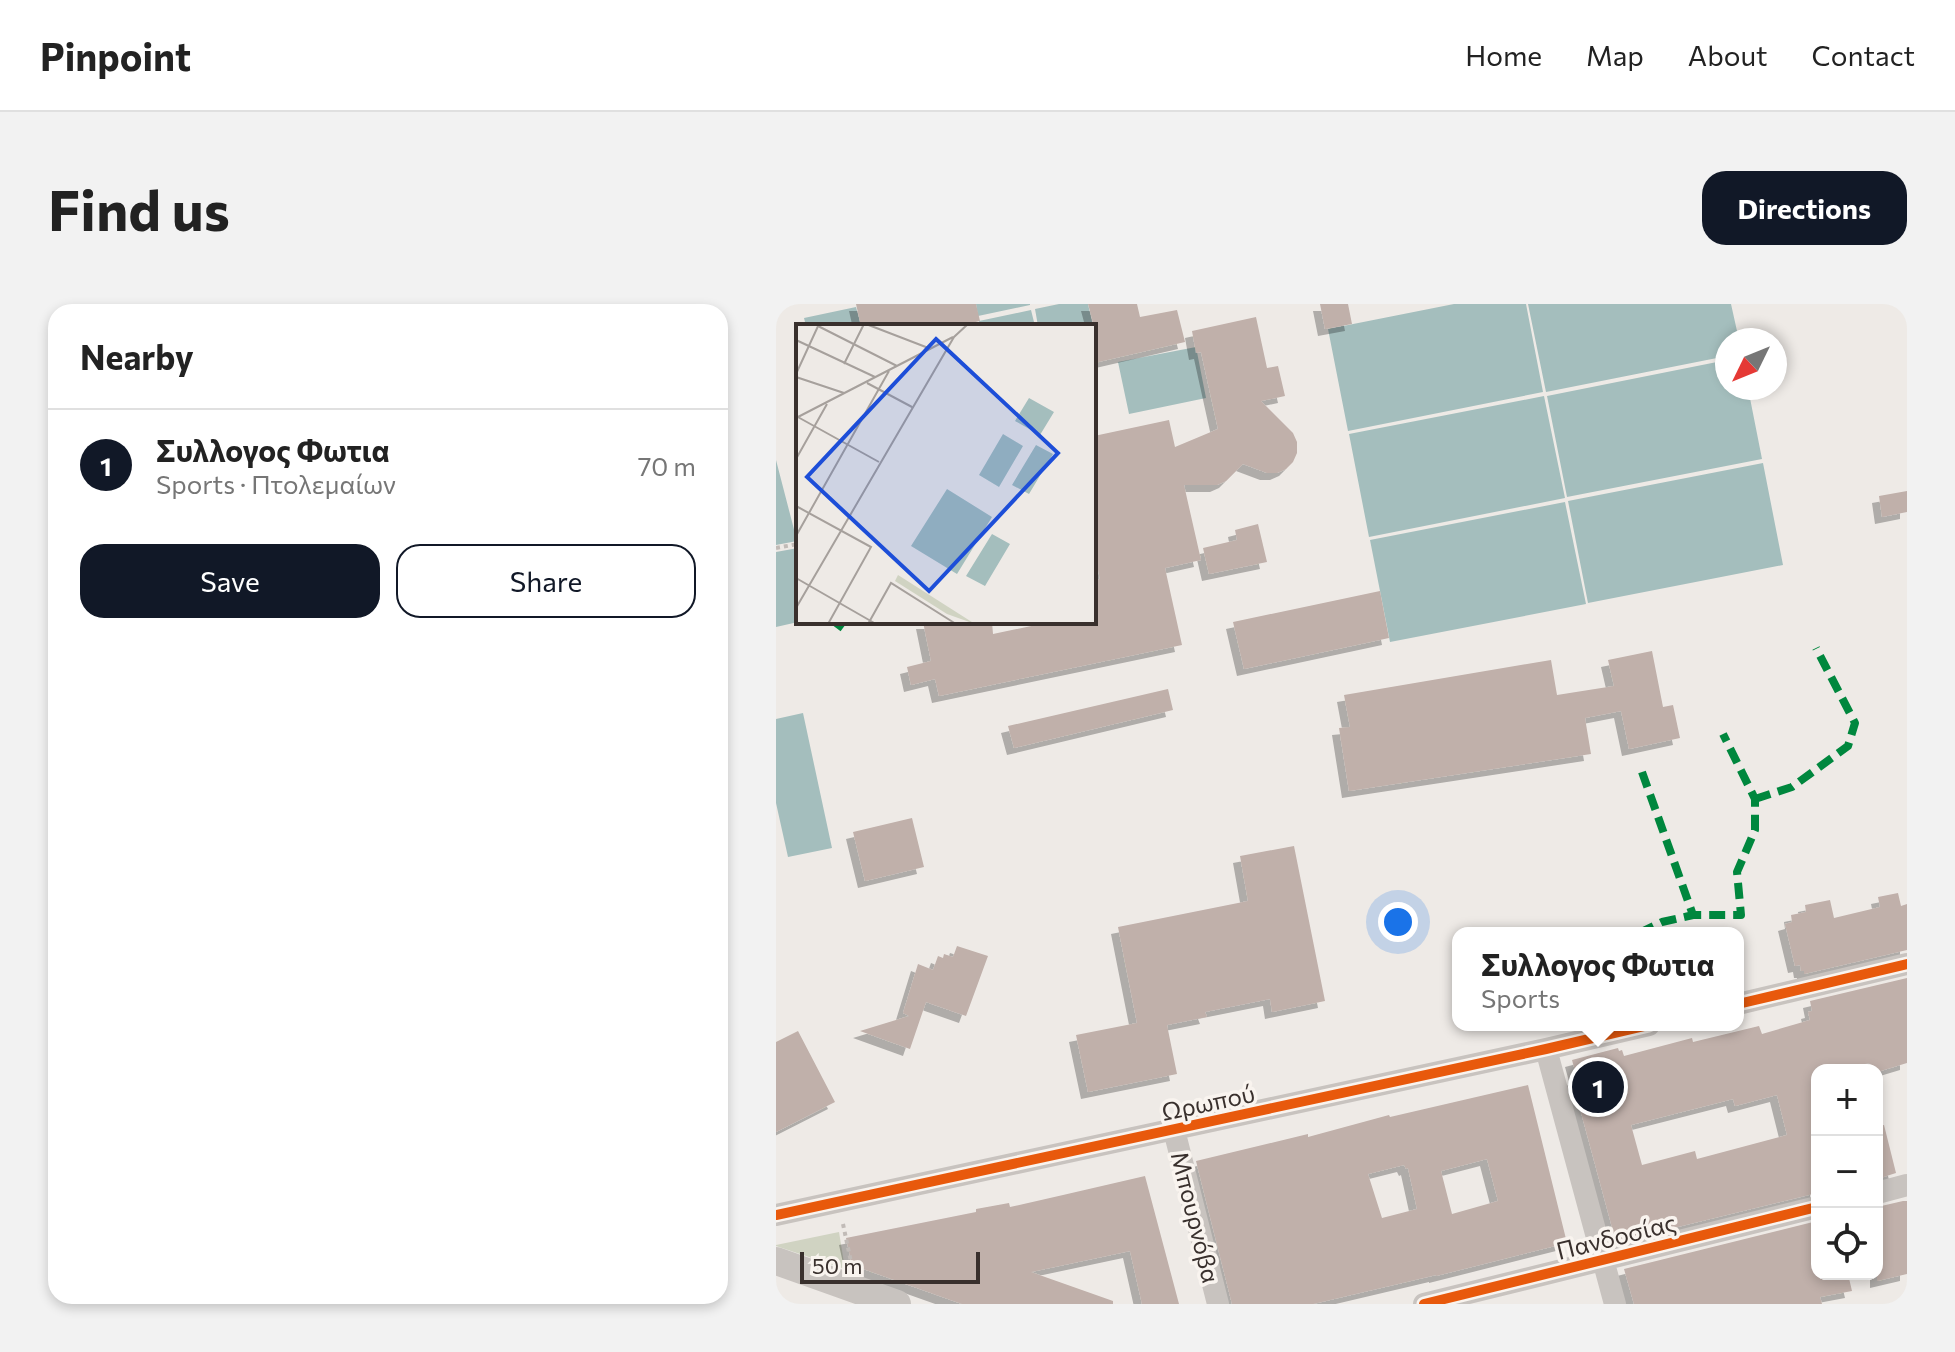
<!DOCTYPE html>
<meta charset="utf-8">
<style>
:root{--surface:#fff;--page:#f2f2f2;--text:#222;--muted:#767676;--line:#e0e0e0;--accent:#111827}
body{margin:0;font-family:Commissioner,sans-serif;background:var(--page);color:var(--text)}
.controls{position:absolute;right:24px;bottom:24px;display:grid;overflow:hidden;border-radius:16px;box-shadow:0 4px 12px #0003}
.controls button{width:72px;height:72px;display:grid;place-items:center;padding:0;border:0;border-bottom:2px solid var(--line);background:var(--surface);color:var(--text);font:40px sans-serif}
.compass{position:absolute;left:939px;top:24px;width:72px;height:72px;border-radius:50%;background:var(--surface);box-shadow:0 4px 12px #0003;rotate:227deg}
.scale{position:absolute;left:24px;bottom:20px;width:180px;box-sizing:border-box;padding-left:8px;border:4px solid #39302d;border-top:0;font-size:22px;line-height:28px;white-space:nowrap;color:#39302d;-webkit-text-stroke:6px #f9f4ef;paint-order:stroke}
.you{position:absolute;left:622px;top:618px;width:28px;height:28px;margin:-20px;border:6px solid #fff;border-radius:50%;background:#1a73e8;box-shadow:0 0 0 12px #1a73e833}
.badge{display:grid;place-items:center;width:52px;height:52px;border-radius:50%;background:var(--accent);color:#fff;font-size:26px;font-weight:700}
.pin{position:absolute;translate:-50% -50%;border:4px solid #fff;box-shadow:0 2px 8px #0006}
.popup{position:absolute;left:676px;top:623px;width:292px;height:104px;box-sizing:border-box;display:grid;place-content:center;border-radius:16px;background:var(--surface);filter:drop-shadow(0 2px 6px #0005);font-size:26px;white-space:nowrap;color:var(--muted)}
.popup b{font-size:30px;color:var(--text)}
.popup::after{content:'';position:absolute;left:50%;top:100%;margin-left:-16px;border:16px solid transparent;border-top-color:var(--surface)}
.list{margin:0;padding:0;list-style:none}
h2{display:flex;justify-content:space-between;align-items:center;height:104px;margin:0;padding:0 32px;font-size:34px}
h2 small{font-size:26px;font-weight:400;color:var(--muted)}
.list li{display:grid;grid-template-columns:52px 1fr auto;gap:24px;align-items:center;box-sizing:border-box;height:112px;padding:0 32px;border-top:2px solid var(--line)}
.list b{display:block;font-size:30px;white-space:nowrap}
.list p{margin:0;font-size:26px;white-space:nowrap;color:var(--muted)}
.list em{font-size:26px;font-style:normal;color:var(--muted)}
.actions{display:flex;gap:16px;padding:24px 32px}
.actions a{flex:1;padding:18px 0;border:2px solid var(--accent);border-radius:24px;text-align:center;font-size:28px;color:var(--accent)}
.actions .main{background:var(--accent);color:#fff}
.icon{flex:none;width:44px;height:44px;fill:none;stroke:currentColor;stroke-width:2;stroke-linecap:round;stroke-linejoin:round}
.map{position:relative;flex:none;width:1131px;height:1000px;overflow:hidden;border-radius:24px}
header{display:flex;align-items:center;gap:48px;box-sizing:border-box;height:112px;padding:0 40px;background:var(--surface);border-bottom:2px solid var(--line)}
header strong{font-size:38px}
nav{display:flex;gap:44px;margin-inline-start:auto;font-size:28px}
.intro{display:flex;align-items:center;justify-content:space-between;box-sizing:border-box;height:192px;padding:0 48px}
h1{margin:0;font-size:56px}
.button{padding:20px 36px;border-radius:24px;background:var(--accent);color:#fff;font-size:28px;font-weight:700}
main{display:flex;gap:48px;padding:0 48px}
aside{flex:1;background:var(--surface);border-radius:24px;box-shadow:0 4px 12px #0003}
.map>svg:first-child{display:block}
</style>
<header>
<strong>Pinpoint</strong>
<nav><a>Home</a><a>Map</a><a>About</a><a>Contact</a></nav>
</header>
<div class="intro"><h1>Find us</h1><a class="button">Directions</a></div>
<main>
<aside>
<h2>Nearby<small></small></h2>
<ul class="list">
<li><span class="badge">1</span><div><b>Συλλογος Φωτια</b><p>Sports · Πτολεμαίων</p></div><em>70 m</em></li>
</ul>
<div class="actions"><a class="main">Save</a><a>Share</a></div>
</aside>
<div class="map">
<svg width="1131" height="1000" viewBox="0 0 1131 1000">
<defs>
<filter id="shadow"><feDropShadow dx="-7" dy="7" stdDeviation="0" flood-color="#0004"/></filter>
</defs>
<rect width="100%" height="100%" fill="#eeeae6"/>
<path fill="#d0d3c2" d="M63 928 69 965 0 942V941Z"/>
<path fill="#a4bebd" d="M200 0H254V1L202 12Z
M283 0H312L317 22H262L259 5Z
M678 0H750L767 88 572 127 552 25Z
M752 0H955L963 36H951V52L770 88Z
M80 3 85 22H30L28 14Z
M255 6 259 22H204L203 17Z
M420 43 430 94 353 110 342 58Z
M951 56V84H972L986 155 791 193 771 92Z
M768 92 789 194 593 233 573 130Z
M0 156 21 237 0 241Z
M987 159 1007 261 812 299 792 197Z
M789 198 810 300 614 338 594 236Z
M22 244V318L0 323V248Z
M27 409 56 544 12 553 0 499V415Z"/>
<path fill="#c0b0aa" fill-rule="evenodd" filter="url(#shadow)" d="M80 0H200L204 17 182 22H85Z
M312 0H361L364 13 401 6 409 38 318 59V22Z
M544 0H572L576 20 549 25Z
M480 13 491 64 502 62 509 92 485 97 517 129 521 138V149L517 158 510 165 501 169H491L467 160 450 177 441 181H408L425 256 389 264 406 341 163 392 159 375 135 381 131 363 155 357 147 318H216L217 330 274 318H318V277L324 275 318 248V132L393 116 399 143 442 125 425 48 420 49 416 27Z
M1131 187V208L1106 213 1103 192Z
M482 220 491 258 433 270 427 244 461 236 459 226Z
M604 287 613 334 468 365 457 318Z
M876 347 887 403 897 401 904 434 853 445 845 407 809 414 815 450 573 487 563 424 574 423 568 391 775 356 781 391 838 382 832 356Z
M392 385 397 406 238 444 232 422Z
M136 514 148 563 89 577 77 528Z
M518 542 549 697 496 708 494 695 429 708 431 713 391 721 401 770 312 788 300 731 361 719 342 623 472 597 464 552Z
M1122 589 1125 602 1131 600V646L1028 670V667H1025L1024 661 1019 662 1009 620 1016 618 1015 611 1030 608 1029 601 1054 596 1058 614 1104 603 1102 593Z
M181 642 212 652 190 712 150 698 134 745 84 727 133 712 127 709 142 660 157 666 162 652 167 654 168 650 177 653Z
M1131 674V759L1101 768V766H1096L1093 759 1066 766H1041V889L840 938 796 775 801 774 796 756 842 744 843 747 846 746 848 752 916 734 917 738 983 722 986 730 1034 716 1032 708 1036 707 1034 697ZM1001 791 1011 831 921 855 919 847 866 861 855 821 957 795 959 802Z
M22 727 59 798 0 828V738Z
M752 781 791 939 660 972V971L537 1000H456L420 857 532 830V833L613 811 614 813ZM711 855 722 897 676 910 665 867ZM628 861 630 865 632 864 641 905 606 914 592 870Z
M1108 821 1120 869 1101 875V822Z
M369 872 403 1000H366L354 947 255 968 337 997V1000H186L76 961 70 934 200 908V905L233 899 234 903 287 891Z
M1127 897H1131V970L1101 977V903Z
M1041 917V970H1072L1076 987 1044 993 1046 1000H858L848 965Z"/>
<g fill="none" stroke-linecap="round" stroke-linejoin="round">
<path stroke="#c1bbb7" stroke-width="4" stroke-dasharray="4 4" stroke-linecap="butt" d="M0 244 22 240
M67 920 75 958"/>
<path stroke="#c8c3bf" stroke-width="22" d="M962 700 1131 660
M770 745 839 1000
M398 826 442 1000
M1101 889 1131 881
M0 911 770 745 873 721
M648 1000 1041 903"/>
<path stroke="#c8c3bf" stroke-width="28" d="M0 957 121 1000"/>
<path stroke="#00873e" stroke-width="8" stroke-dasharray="16 8" stroke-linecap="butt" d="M59 318 67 324
M866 468 917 611H965L961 568 979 526V495L947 430
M979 495 1016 483 1072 442 1079 419 1040 344
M863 629 886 618 917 611"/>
<defs>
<path id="cycleway" d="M962 700 1131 660
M0 911 770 745 873 721
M648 1000 1041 903"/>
</defs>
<use href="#cycleway" stroke="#f9f4ef" stroke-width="15"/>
<use href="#cycleway" stroke="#e8590c" stroke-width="10"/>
</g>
<g text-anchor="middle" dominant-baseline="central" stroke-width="7" stroke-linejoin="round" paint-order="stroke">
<g font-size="24" fill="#39302d" stroke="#f9f4ef">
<text transform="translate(432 798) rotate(-12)">Ωρωπού</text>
<text transform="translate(420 913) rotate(76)">Μπουρνόβα</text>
<text transform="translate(840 932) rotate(-14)">Πανδοσίας</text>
</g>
</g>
<g transform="translate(20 20)">
<rect width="300" height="300" fill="#eeeae6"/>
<path d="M102 251 179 300 151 290 99 257Z" fill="#d0d3c2"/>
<path d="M233 74 258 88 244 111 219 97ZM207 110 227 122 203 163 183 151ZM240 121 257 130 233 170 216 161ZM151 165 196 193 161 250 115 222ZM196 210 214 220 189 262 170 252Z" fill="#a4bebd"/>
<path fill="none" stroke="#a6a09c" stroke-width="2" d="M70 0 135 25M22 2 101 42M0 16 79 53M48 40 68 0M0 50 23 0M0 53 48 69M71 59 116 83M0 92 83 138M0 94 157 13M0 135 31 80M0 182 75 223 32 300M0 212 93 47M0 254 80 300M0 284 158 13 172 0M72 300 95 259 160 300"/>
<path fill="#1d4ed8" fill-opacity="0.15" stroke="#1d4ed8" stroke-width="4" d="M140 15 262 129 133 267 11 153Z"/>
<rect width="300" height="300" fill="none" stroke="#39302d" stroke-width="4"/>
</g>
</svg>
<div class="controls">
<button>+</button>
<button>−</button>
<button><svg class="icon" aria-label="locate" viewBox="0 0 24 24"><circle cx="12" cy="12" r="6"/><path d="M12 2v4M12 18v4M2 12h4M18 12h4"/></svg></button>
</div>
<svg class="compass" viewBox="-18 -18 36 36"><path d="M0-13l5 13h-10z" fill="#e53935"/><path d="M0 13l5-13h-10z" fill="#767676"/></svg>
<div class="scale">50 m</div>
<div class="you"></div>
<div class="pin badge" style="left:822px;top:783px">1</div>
<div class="popup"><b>Συλλογος Φωτια</b>Sports</div>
</div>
</main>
